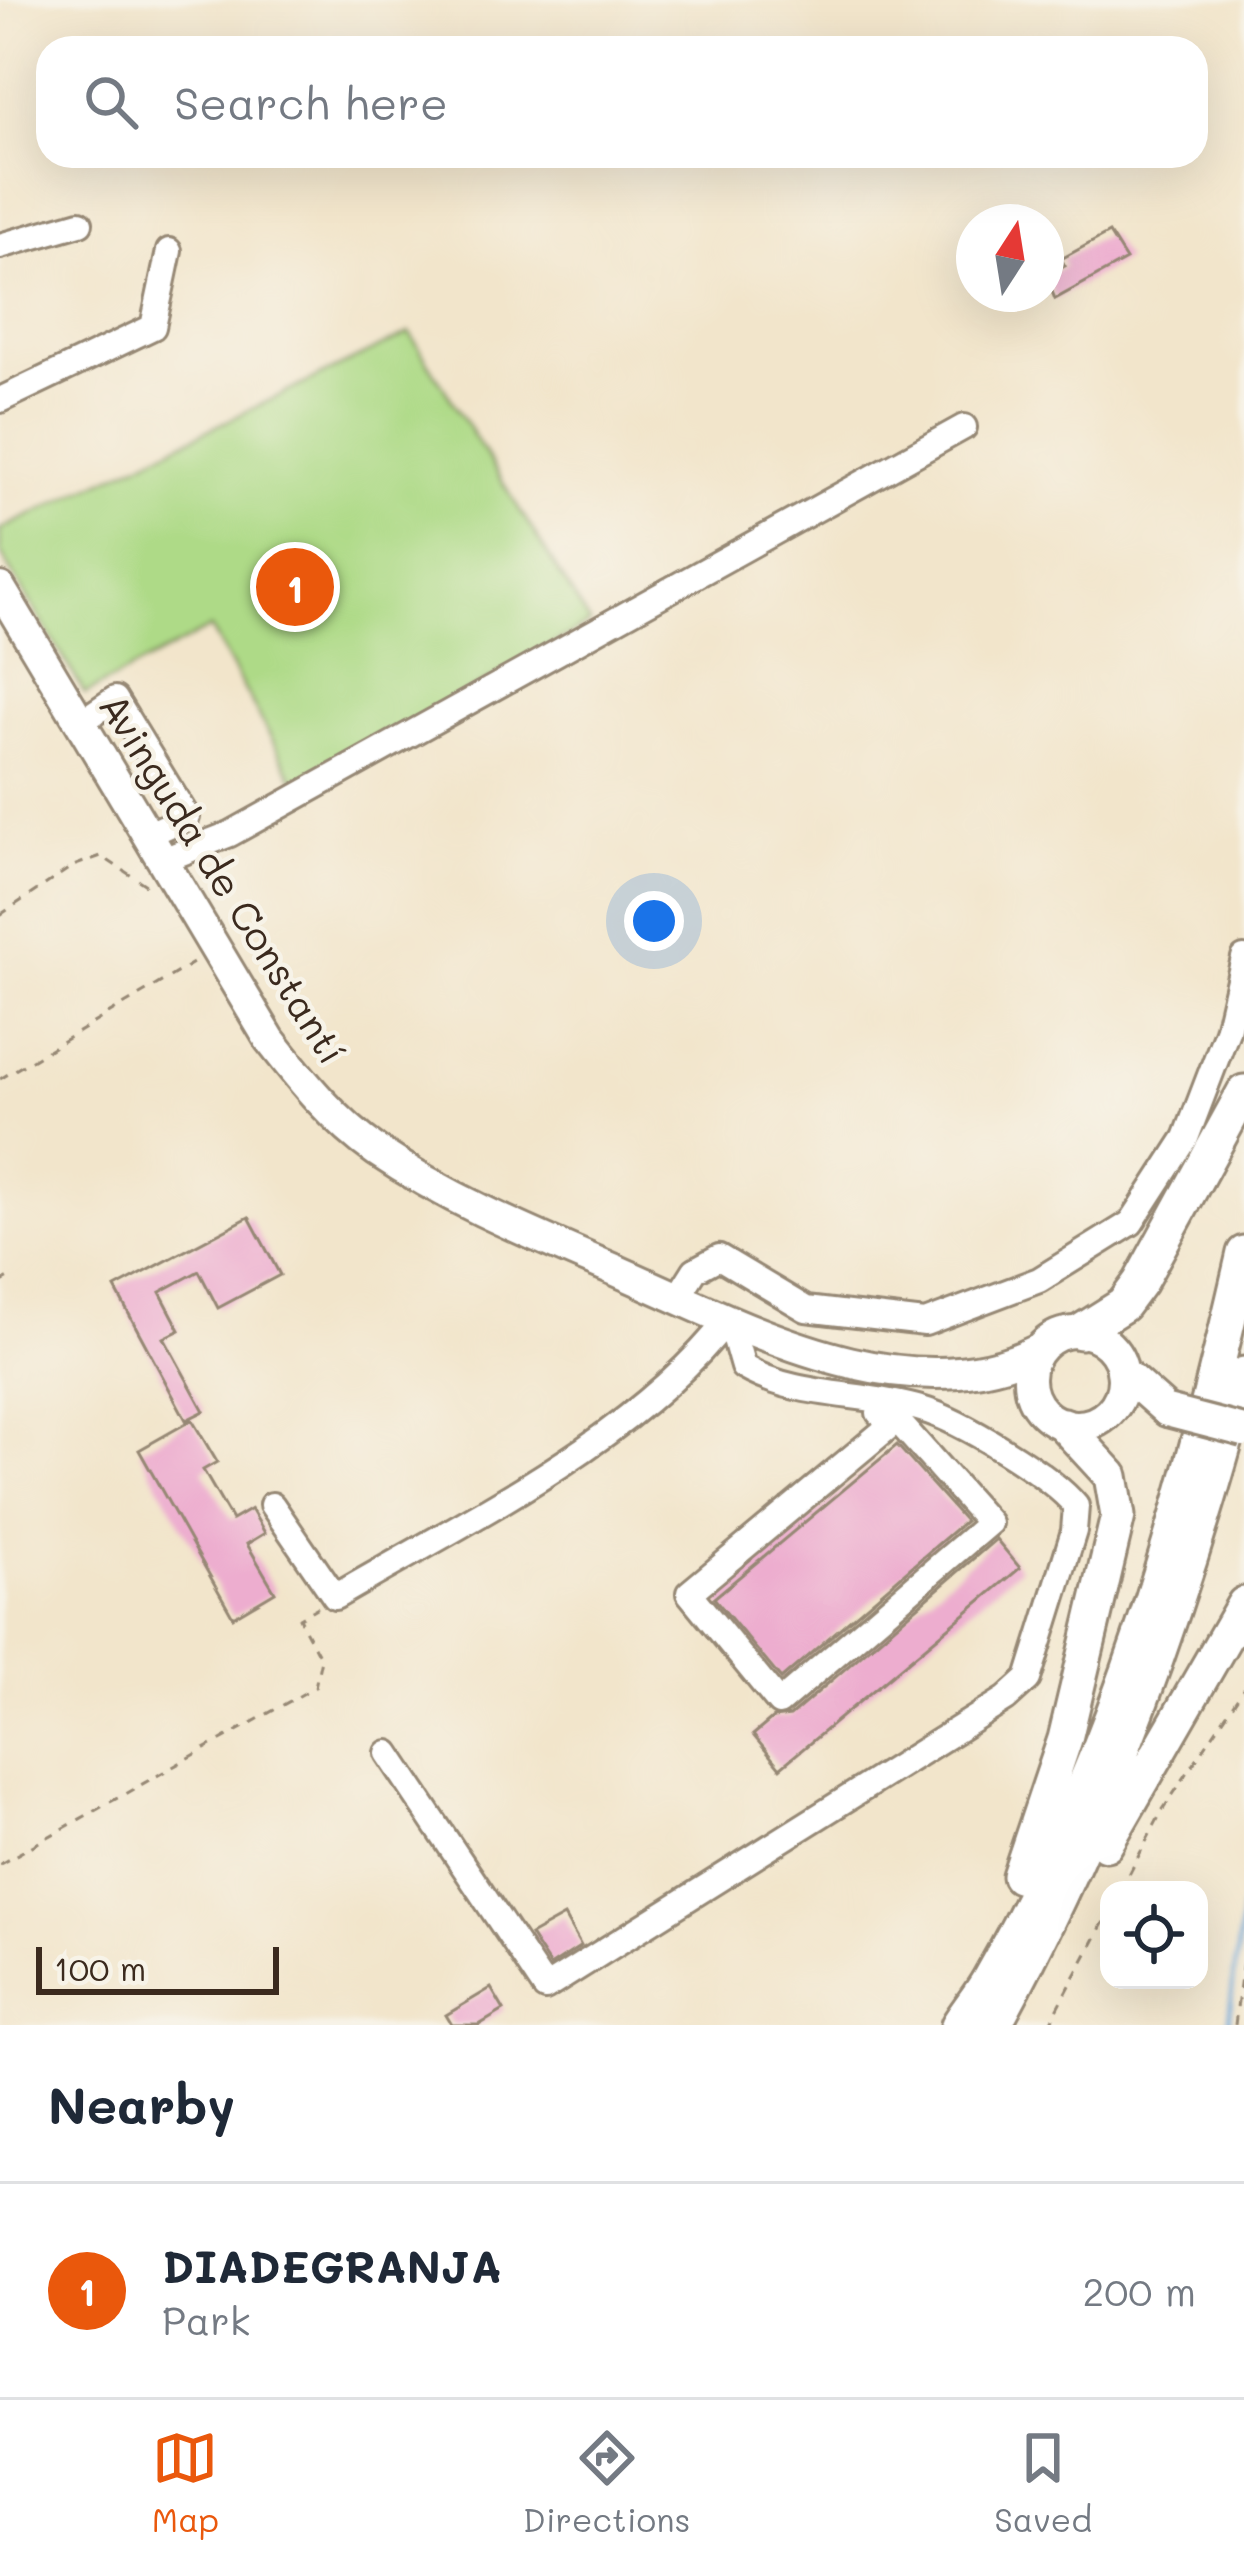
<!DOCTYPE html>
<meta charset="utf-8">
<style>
:root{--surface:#fff;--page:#f2f2f3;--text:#1f2937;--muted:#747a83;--line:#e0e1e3;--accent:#ea580c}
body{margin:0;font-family:Mali,sans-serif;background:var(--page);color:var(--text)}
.controls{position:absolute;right:36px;bottom:36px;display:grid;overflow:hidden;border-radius:24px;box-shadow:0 12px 48px #0002}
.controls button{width:108px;height:108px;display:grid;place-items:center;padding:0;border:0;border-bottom:3px solid var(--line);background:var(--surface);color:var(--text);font:60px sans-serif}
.compass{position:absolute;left:956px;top:204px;width:108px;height:108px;border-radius:50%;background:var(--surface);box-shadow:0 12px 48px #0002;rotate:12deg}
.scale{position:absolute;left:36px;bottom:30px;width:243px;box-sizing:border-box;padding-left:12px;border:6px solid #3b2a1e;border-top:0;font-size:33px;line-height:42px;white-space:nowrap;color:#3b2a1e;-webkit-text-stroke:9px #f7f3e8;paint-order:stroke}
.you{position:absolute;left:654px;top:921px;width:42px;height:42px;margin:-30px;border:9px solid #fff;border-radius:50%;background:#1a73e8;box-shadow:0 0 0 18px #1a73e833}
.badge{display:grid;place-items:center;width:78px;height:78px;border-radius:50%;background:var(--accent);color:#fff;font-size:39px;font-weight:700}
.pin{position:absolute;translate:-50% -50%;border:6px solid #fff;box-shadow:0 3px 12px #0006}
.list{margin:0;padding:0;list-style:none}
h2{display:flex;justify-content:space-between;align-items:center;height:156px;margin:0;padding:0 48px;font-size:51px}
h2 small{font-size:39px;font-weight:400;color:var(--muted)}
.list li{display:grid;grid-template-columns:78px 1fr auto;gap:36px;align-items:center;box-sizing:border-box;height:216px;padding:0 48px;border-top:3px solid var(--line)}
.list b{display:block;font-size:45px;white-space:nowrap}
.list p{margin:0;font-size:39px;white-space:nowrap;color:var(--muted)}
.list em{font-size:39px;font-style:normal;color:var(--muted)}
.icon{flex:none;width:66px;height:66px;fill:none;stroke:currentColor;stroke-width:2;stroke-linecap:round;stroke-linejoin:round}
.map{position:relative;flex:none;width:1244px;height:2025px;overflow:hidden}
.search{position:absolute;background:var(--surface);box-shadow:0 12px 48px #0002;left:36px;right:36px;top:36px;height:132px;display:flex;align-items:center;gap:30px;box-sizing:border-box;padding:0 42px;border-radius:36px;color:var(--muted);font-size:45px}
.sheet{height:372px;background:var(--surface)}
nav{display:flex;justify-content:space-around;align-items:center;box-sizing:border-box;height:168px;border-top:3px solid var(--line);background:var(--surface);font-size:33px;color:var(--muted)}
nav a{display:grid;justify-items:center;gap:6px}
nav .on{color:var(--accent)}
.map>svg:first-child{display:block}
</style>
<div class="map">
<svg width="1244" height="2025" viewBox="0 0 1244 2025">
<rect width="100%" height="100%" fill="#f7f3e8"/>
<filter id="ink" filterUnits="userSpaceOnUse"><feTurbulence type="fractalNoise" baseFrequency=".00833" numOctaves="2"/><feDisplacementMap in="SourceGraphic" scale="24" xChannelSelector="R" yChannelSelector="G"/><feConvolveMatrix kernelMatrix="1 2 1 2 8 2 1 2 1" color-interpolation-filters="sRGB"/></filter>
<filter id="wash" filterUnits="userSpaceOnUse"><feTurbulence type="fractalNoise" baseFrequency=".004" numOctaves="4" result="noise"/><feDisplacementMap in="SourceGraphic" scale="48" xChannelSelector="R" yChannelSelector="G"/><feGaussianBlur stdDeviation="2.7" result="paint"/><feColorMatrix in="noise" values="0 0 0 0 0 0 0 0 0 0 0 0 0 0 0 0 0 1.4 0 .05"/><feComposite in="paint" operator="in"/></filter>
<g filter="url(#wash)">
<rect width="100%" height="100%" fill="#f2e5cb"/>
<path fill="#aeda87" stroke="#748252" stroke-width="3" d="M410 333 590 623 299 788 210 628 85 694 0 552V530Z"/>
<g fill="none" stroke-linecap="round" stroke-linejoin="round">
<path stroke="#64a4d7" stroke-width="4.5" d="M1228 2025 1244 1894"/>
</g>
<g id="blocks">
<path fill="#edadcf" d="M1109 233 1126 260 1055 299 1046 276 1065 266 1061 259Z
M249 1217 280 1275 218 1308 199 1271 160 1292 180 1330 164 1338 204 1411 186 1420 115 1288Z
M192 1420 217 1462 203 1470 232 1520 251 1509 265 1533 247 1544 275 1592 233 1617 139 1450Z
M897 1445 965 1521 781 1679 714 1598Z
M996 1539 1020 1568 780 1768 753 1735 773 1718 790 1716Z
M564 1916 581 1946 550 1966 530 1935Z
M491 1988 504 2010 479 2025H452L446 2015Z"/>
</g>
</g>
<g filter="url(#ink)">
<use href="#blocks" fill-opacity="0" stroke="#968874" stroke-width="3"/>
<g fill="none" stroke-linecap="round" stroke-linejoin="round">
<defs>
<path id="minor" d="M0 246 80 223
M0 400 153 327 169 251
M81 722 115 699 187 817 147 835
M163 860 230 834 964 427
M678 1297 695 1270 719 1257 806 1309 925 1323 1039 1280 1131 1223 1186 1138 1227 1031 1244 958
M880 1404 879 1413 897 1420 689 1593 779 1703 989 1523 897 1420
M272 1505 335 1597C468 1519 635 1440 729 1318
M388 1753 545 1988 1006 1699 1028 1679 1074 1531 1076 1506C1051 1475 960 1420 921 1409 861 1391 798 1399 743 1367L729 1318"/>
<path id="major" d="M0 588 270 1040C302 1081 334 1121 377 1151 451 1201 532 1234 613 1269 738 1323 904 1417 1038 1350
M1029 1379a47 47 0 1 1 94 0a47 47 0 1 1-94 0Z
M1122 1371 1167 1411"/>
<path id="highway" d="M1080 1332 1123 1305 1140 1282 1244 1092
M1106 1844 1244 1604
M1019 1876 1065 1739 1118 1516 1111 1476 1064 1425
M958 2025C968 2009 980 1995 989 1979 1118 1756 1187 1503 1244 1253
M994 2025C1107 1819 1184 1600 1244 1374"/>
</defs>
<use href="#minor" stroke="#968874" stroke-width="30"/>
<use href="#major" stroke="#968874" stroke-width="36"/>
<use href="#highway" stroke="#968874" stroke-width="39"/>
<path stroke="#968874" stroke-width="3" stroke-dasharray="9 9" stroke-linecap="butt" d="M0 915 73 866 101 856 152 889
M0 1079 198 960
M0 1283 9 1278
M0 1864 315 1687 321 1659 299 1618 318 1607
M1121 1890 1162 1811 1244 1688
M1049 2025 1109 1912
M1235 2025 1244 1951"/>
<use href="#minor" stroke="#fff" stroke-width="24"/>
<use href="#major" stroke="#fff" stroke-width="30"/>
<use href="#highway" stroke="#fff" stroke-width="33"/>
<defs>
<path id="major-bridge" d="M1167 1411 1244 1431"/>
</defs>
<use href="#major-bridge" stroke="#968874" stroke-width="36" stroke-linecap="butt"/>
<use href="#major-bridge" stroke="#fff" stroke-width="30"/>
</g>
</g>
<g text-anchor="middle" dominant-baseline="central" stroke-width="9" stroke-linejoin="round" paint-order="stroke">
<g font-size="39" fill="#3b2a1e" stroke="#f7f3e8">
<text transform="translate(224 878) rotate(58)">Avinguda de Constantí</text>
</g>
</g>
</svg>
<div class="controls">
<button><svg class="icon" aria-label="locate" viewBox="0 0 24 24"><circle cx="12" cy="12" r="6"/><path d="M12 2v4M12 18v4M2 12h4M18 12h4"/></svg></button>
</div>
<svg class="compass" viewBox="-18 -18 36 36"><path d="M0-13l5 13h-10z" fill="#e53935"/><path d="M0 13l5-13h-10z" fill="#747a83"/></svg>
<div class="scale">100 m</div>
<div class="you"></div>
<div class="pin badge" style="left:295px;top:587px">1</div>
<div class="search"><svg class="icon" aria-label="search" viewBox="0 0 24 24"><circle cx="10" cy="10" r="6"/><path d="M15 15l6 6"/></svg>Search here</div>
</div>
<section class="sheet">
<h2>Nearby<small></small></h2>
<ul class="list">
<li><span class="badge">1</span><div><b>DIADEGRANJA</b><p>Park</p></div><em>200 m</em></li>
</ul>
</section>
<nav>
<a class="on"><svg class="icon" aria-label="map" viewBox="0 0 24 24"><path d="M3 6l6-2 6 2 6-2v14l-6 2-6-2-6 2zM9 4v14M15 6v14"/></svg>Map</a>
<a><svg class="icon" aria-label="directions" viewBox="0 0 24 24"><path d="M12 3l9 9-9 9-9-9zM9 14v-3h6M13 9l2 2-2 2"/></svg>Directions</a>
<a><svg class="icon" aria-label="saved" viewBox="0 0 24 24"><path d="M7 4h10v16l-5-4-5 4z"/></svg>Saved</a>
</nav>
